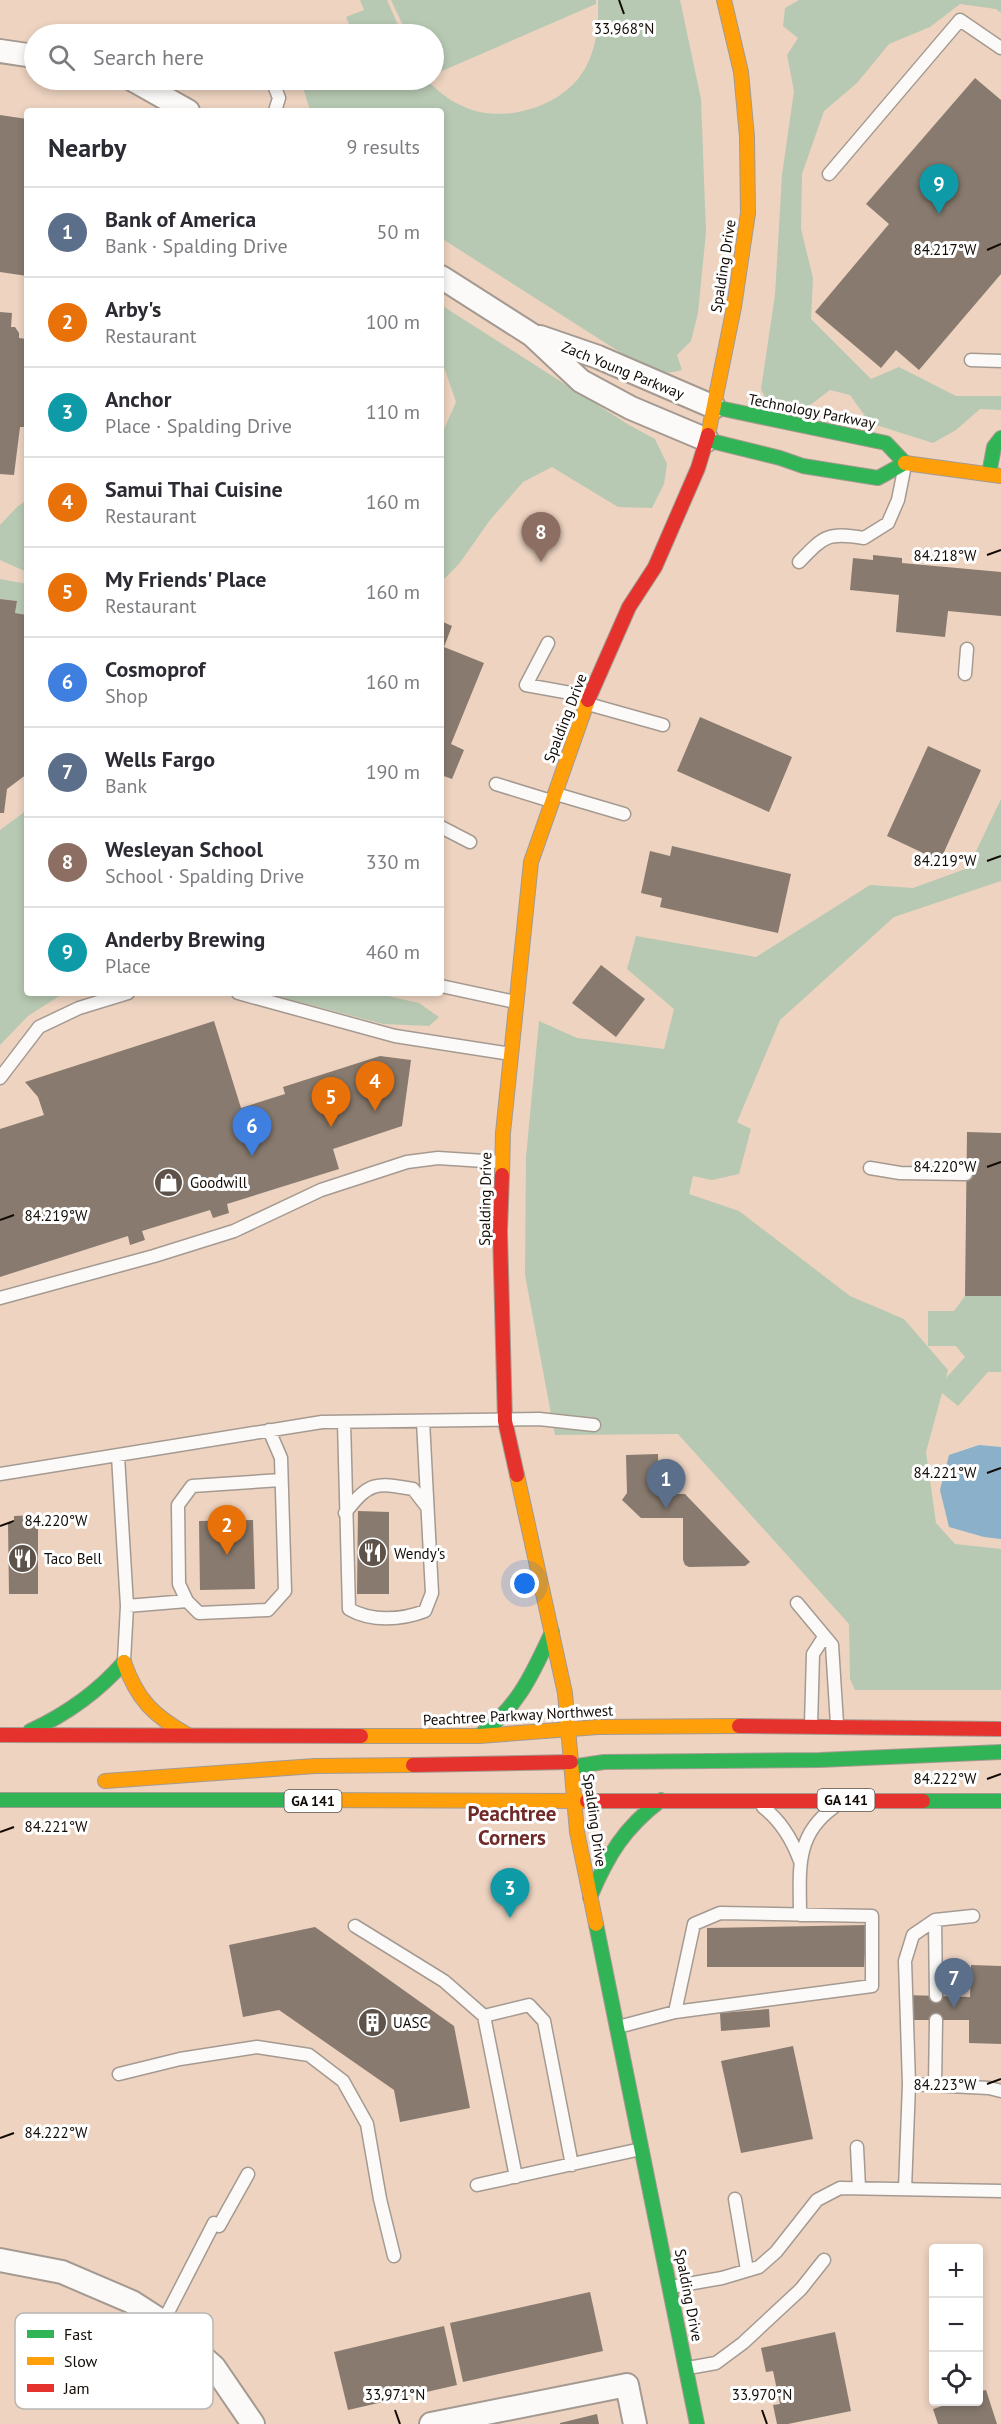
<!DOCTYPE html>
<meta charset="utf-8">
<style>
:root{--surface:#fff;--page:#f7f7f7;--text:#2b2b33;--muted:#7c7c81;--line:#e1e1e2;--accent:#b45309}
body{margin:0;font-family:"PT Sans",sans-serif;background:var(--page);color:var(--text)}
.controls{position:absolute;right:18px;bottom:18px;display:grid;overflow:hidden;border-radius:6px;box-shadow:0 3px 9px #0003}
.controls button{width:54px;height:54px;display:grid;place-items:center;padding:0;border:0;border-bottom:2px solid var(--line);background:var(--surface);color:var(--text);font:30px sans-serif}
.you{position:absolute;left:525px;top:1584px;width:21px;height:21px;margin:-15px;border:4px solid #fff;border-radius:50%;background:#1a73e8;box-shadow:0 0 0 9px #1a73e833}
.badge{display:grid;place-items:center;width:39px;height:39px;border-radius:50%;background:var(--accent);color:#fff;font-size:20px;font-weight:700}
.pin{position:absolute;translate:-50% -50px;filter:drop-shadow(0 2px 3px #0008)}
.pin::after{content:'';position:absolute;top:32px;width:21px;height:18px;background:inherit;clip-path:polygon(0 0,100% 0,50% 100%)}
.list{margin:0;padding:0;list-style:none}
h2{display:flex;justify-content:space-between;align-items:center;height:78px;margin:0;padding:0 24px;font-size:26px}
h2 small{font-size:20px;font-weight:400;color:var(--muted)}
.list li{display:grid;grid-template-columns:39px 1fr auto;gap:18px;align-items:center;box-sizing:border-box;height:90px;padding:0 24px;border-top:2px solid var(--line)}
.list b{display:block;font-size:22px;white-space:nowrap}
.list p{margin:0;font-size:20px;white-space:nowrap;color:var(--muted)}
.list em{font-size:20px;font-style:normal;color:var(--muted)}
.icon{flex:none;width:33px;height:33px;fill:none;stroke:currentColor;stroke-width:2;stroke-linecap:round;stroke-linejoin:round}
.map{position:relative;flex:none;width:1001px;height:2424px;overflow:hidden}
.search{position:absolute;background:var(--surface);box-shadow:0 3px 9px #0003;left:24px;top:24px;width:420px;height:66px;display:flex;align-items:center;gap:15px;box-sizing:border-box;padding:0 21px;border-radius:33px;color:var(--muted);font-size:22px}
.panel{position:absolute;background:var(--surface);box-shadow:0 3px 9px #0003;left:24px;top:108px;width:420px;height:888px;border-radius:6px}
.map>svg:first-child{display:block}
</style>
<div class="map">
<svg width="1001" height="2424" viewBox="0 0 1001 2424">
<rect width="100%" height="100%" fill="#ebdbd0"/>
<path fill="#edd3c0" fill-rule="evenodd" d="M0 0H1001V2424H0ZM34 34H434V80H34ZM27 111H441V993H27ZM934 2248H978V2402H934Z"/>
<path fill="#b7c9b2" d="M360 0H387L402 34H353L346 17 364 10Z
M391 0H596V4L435 74 434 34H407Z
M598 0H680L701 99 706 232 698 313 691 341 677 355 682 370C666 375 655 372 640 365L441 238V111H310L303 87 321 80H427C437 90 447 99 460 105 497 124 551 111 578 79 596 56 599 28 598 0Z
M799 0H1001V13L996 9 960 4 930 27 889 44 857 83 824 111 802 174 801 229 813 278 811 319 871 379 899 367 956 396H1001V410L980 409 956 430 933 443 870 423 850 395 830 390 801 412 771 409 761 389 775 295 782 175 794 91 787 55 798 38 783 26 785 8Z
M441 305 629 425 655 439 667 464 664 484 652 508 618 507 552 467 523 482 490 520 459 564 441 582V436L456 402 445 370 441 367Z
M24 502 27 504V572L0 560V525L17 507Z
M0 579 27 584V615L15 613 17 601 0 599Z
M1001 799V881L894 917 780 1020 737 1122 751 1129 739 1174 712 1180 693 1176 689 1194 739 1211 850 1296 904 1319 948 1370 946 1378 965 1357 956 1346H928V1311H954L965 1296H1001V1372H988L958 1406 942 1393 926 1452 936 1523 955 1544 1001 1549V1690H855L850 1679 849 1624 678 1434 555 1435 525 1275 526 1157 539 1021 577 1038 664 1049 674 1009 627 969 636 936 756 957 870 885 913 888 968 868Z
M27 810V993H64L28 1016 0 1045V830Z
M266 993H374L419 1003 439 1017 429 1026 383 1024Z"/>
<path fill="#8bb0ca" d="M979 1445 1001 1447V1539L984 1537 949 1527 940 1490 949 1455Z"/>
<path fill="#887a6e" d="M975 78 1001 100V274L919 370 896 350 881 368 815 312 889 224 866 204Z
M0 115 27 119V276L0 272Z
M0 312 12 313 11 327H15L19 333V338L27 339V409L25 427H20L14 475 0 474Z
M873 555 902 558V563L1001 572V616L948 611 945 637 896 632 899 595 850 590 853 558 873 560Z
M0 599 17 601 15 613 27 615V774L7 789 4 813H0Z
M441 621 452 626 444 647 484 663 451 744 464 750 452 779 441 775Z
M700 717 792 757 769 812 677 771Z
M928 746 981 770 940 861 887 836Z
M672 846 791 874 778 933 660 907 662 898 641 893 650 851 670 856Z
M601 965 645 999 616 1037 572 1003Z
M214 1021 241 1108 285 1094 283 1087 380 1056 411 1060 402 1126 333 1149 339 1169 227 1204 229 1213 213 1218 210 1210 142 1231 145 1240 130 1245 128 1236 0 1277V1129L44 1115 38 1097 25 1082Z
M967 1132 1001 1133V1296H965Z
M658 1454 659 1494H685L750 1562 745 1566 689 1567 685 1565 683 1560V1518H641L622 1500 627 1493 626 1455Z
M358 1511 389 1512V1594H357Z
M38 1515V1594H9L8 1523H14V1516Z
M253 1520 255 1589 200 1590 199 1521Z
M867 1925 864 1967H707V1928Z
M315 1927 454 2026 470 2108 400 2122 394 2090 279 2010 243 2017 229 1945Z
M971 1965 1001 1966V2044L969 2043V2020H906V1995L970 1997Z
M769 2009 770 2027 721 2031 720 2013Z
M793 2046 813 2139 741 2153 721 2061Z
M590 2292 603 2351 463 2382 450 2323Z
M444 2326 457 2385 348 2410 334 2352Z
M835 2332 851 2411 788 2424H777L773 2405 780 2404 773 2371 766 2372 761 2348Z
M986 2390 997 2424H938L933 2409 954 2402H978V2392Z
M597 2414 599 2424H560V2423Z"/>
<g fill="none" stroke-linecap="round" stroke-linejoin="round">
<defs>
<path id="lane" d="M272 80 279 98 275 111
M829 174 960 20 1001 48
M971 360 1001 361
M799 562C824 536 827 532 864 538L888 523 898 500 904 470
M548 643 526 685 587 696
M965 674 967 649
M588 704 663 725
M496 784 551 801
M556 794 624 814
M441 827 470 842
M441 986 515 1002
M238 993 395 1036 511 1054
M0 1078 39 1027 79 1008 128 993
M870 1168 900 1173 966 1174
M0 1298 154 1256 234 1231 321 1190 407 1162 438 1158 500 1162
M344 1422 349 1609C371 1622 402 1620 425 1611L432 1593 423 1421
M269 1430 281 1458 285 1591 268 1610 199 1613 187 1601 179 1584 178 1505 192 1486 281 1480
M118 1456 127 1606 124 1661
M0 1474 322 1422 539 1419 594 1425
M345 1513C369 1482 375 1482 413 1489L427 1507
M797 1603 832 1645 837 1724
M127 1606 187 1601
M811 1725 813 1654 824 1637
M763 1807C781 1821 792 1839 800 1861
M800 1915C800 1872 794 1836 833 1808
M935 1920 936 1996
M355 1926 444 1981 484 2016 516 2177
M484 2016 529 2005 544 2021 572 2165
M618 2027 675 2012 872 1986V1916L720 1913 694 1924 675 2012
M119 2074 180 2059 257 2047 309 2055 343 2081 367 2124 380 2199 394 2256
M909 2084 989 2088 1001 2091
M935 2085 936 2020
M857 2147 859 2188
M477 2185 641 2149
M905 2189 909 2084 905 1961 913 1935 935 1920 973 1916
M735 2199 747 2270
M219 2226 248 2174
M671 2287 722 2278 759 2267 776 2252 817 2200 840 2188 1001 2191
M163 2322 214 2223
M688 2368 716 2363 743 2343 801 2289 824 2260"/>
<path id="street" d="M0 51 34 56
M133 80 188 111
M441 277 532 335 581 381 631 408 707 440
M540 337 598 357 714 407
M0 2260 62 2272 132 2302 163 2322 214 2367 253 2424
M431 2424 627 2385 635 2424"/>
<path id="fast" d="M714 407 886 443 905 463
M707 440 780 458 803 466 878 478 905 463
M989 474 994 447 1001 438
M30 1731C67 1714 97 1693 124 1662
M479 1736C518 1707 532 1675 552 1632
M571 1767 604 1762 820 1760 1001 1752
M0 1800H296
M923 1801H1001
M590 1897C608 1855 624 1828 661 1800
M596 1924 697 2424"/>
<path id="slow" d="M708 435 734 307 748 213 747 137 741 72 724 0
M905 463 1001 476
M502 1175 503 1133 531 862 588 700
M517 1475 565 1693 577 1832 596 1924
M124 1662C137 1700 154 1716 188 1735
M361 1736H479L598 1727 739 1726
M105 1781 315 1766 413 1765
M296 1800 587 1801"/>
<path id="jam" d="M588 700 629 607 655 567 698 468 708 435
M502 1175 500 1232 505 1421 517 1475
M739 1726 1001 1729
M0 1735 361 1736
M413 1765 571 1762
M587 1801H923"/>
</defs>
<use href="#lane" stroke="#a59a91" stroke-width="15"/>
<use href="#street" stroke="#a59a91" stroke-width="26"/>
<use href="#fast" stroke="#a59a91" stroke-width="16"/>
<use href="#slow" stroke="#a59a91" stroke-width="16"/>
<use href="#jam" stroke="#a59a91" stroke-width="16"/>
<use href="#lane" stroke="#fcfaf8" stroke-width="12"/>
<use href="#street" stroke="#fcfaf8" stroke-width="22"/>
<use href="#fast" stroke="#30b455" stroke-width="14"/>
<use href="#slow" stroke="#ff9f0a" stroke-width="14"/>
<use href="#jam" stroke="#e5322d" stroke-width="14"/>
</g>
<path fill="none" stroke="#120a04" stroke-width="2" d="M619 0 624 14M987 250 1001 244M987 555 1001 550M987 861 1001 856M987 1167 1001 1162M0 1220 14 1215M987 1473 1001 1468M0 1526 14 1521M987 1779 1001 1774M0 1832 14 1827M987 2084 1001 2079M0 2138 14 2133M395 2410 400 2424M762 2410 767 2424"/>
<defs>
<symbol id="shop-disc" viewBox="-11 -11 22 22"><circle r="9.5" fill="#5e534b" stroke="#fff"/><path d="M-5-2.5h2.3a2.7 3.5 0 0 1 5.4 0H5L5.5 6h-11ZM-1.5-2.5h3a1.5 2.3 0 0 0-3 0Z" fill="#fff"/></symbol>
<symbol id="restaurant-disc" viewBox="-11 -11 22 22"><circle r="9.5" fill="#5e534b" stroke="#fff"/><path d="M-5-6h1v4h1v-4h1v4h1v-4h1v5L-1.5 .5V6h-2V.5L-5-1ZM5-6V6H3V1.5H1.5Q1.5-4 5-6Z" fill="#fff"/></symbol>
<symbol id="building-disc" viewBox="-11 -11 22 22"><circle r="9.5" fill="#5e534b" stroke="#fff"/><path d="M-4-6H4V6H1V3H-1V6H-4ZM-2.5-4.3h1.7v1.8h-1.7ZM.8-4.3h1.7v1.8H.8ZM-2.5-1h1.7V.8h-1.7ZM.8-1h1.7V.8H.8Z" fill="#fff"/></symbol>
</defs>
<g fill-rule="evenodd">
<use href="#shop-disc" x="152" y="1166" width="33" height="33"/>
<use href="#restaurant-disc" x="356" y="1536" width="33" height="33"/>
<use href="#restaurant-disc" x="6" y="1542" width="33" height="33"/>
<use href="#building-disc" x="356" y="2006" width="33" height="33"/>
</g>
<g text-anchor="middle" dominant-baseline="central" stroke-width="6" stroke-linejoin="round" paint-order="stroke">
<g fill="#fff" stroke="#59544f" stroke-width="1.5">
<rect x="817.5" y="1789" width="57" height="22" rx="4.5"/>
<rect x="284.5" y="1790" width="57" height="22" rx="4.5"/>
</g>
<g font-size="14" font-weight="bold" fill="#120a04">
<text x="846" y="1800">GA 141</text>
<text x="313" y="1801">GA 141</text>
</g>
<g font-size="15" fill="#120a04" stroke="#fff">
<text transform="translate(723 266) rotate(-81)">Spalding Drive</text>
<text transform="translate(623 370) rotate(22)">Zach Young Parkway</text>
<text transform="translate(812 411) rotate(11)">Technology Parkway</text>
<text transform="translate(565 718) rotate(-69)">Spalding Drive</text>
<text transform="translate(485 1199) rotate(-89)">Spalding Drive</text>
<text transform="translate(518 1715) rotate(-3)">Peachtree Parkway Northwest</text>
<text transform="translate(595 1820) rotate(82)">Spalding Drive</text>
<text transform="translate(689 2295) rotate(79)">Spalding Drive</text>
</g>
<g font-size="15" fill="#120a04" stroke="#fff" text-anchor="start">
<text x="190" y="1182">Goodwill</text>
<text x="394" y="1553">Wendy's</text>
<text x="44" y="1558">Taco Bell</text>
<text x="393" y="2022">UASC</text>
</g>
<g font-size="21" font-weight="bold" fill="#702a28" stroke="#fff">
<text x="512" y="1813">Peachtree<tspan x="512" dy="24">Corners</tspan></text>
</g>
</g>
<rect x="15" y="2313" width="198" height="96" rx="9" fill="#fff" stroke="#b8b6b4" stroke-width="1.5"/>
<rect x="27" y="2330" width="27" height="8" fill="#30b455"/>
<rect x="27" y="2357" width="27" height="8" fill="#ff9f0a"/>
<rect x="27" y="2384" width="27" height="8" fill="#e5322d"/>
<g font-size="16" fill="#120a04">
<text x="64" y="2340">Fast</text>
<text x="64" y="2367">Slow</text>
<text x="64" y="2394">Jam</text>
</g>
<g font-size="15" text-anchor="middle" fill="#120a04" stroke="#fff" stroke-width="6" stroke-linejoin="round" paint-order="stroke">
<text x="624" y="34">33.968°N</text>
<text x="945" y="255">84.217°W</text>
<text x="945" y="561">84.218°W</text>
<text x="945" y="866">84.219°W</text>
<text x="945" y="1172">84.220°W</text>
<text x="56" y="1221">84.219°W</text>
<text x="945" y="1478">84.221°W</text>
<text x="56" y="1526">84.220°W</text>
<text x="945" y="1784">84.222°W</text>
<text x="56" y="1832">84.221°W</text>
<text x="945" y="2090">84.223°W</text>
<text x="56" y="2138">84.222°W</text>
<text x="395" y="2400">33.971°N</text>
<text x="762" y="2400">33.970°N</text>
</g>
</svg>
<div class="controls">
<button>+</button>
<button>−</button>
<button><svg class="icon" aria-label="locate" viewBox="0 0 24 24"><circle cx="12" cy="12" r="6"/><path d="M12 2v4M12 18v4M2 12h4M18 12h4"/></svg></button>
</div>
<div class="you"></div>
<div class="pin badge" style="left:666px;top:1509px;background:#5c6f8a">1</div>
<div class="pin badge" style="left:227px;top:1555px;background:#e8710a">2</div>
<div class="pin badge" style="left:510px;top:1918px;background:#0f9aa8">3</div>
<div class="pin badge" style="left:375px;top:1111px;background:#e8710a">4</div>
<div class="pin badge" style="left:331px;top:1127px;background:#e8710a">5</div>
<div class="pin badge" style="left:252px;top:1156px;background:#3f7fe0">6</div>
<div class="pin badge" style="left:954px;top:2008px;background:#5c6f8a">7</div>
<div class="pin badge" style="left:541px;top:562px;background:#8d6e63">8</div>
<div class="pin badge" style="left:939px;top:214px;background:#0f9aa8">9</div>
<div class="search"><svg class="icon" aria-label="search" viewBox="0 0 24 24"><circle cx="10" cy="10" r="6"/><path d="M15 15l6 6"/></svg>Search here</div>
<section class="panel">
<h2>Nearby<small>9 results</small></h2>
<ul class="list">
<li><span class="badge" style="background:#5c6f8a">1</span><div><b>Bank of America</b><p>Bank · Spalding Drive</p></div><em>50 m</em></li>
<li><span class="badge" style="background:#e8710a">2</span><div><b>Arby's</b><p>Restaurant</p></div><em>100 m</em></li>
<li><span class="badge" style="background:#0f9aa8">3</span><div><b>Anchor</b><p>Place · Spalding Drive</p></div><em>110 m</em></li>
<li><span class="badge" style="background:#e8710a">4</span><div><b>Samui Thai Cuisine</b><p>Restaurant</p></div><em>160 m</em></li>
<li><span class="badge" style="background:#e8710a">5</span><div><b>My Friends' Place</b><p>Restaurant</p></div><em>160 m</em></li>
<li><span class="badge" style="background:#3f7fe0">6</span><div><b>Cosmoprof</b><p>Shop</p></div><em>160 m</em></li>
<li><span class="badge" style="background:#5c6f8a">7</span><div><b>Wells Fargo</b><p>Bank</p></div><em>190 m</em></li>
<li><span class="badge" style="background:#8d6e63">8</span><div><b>Wesleyan School</b><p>School · Spalding Drive</p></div><em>330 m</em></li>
<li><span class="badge" style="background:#0f9aa8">9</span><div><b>Anderby Brewing</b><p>Place</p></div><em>460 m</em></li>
</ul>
</section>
</div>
